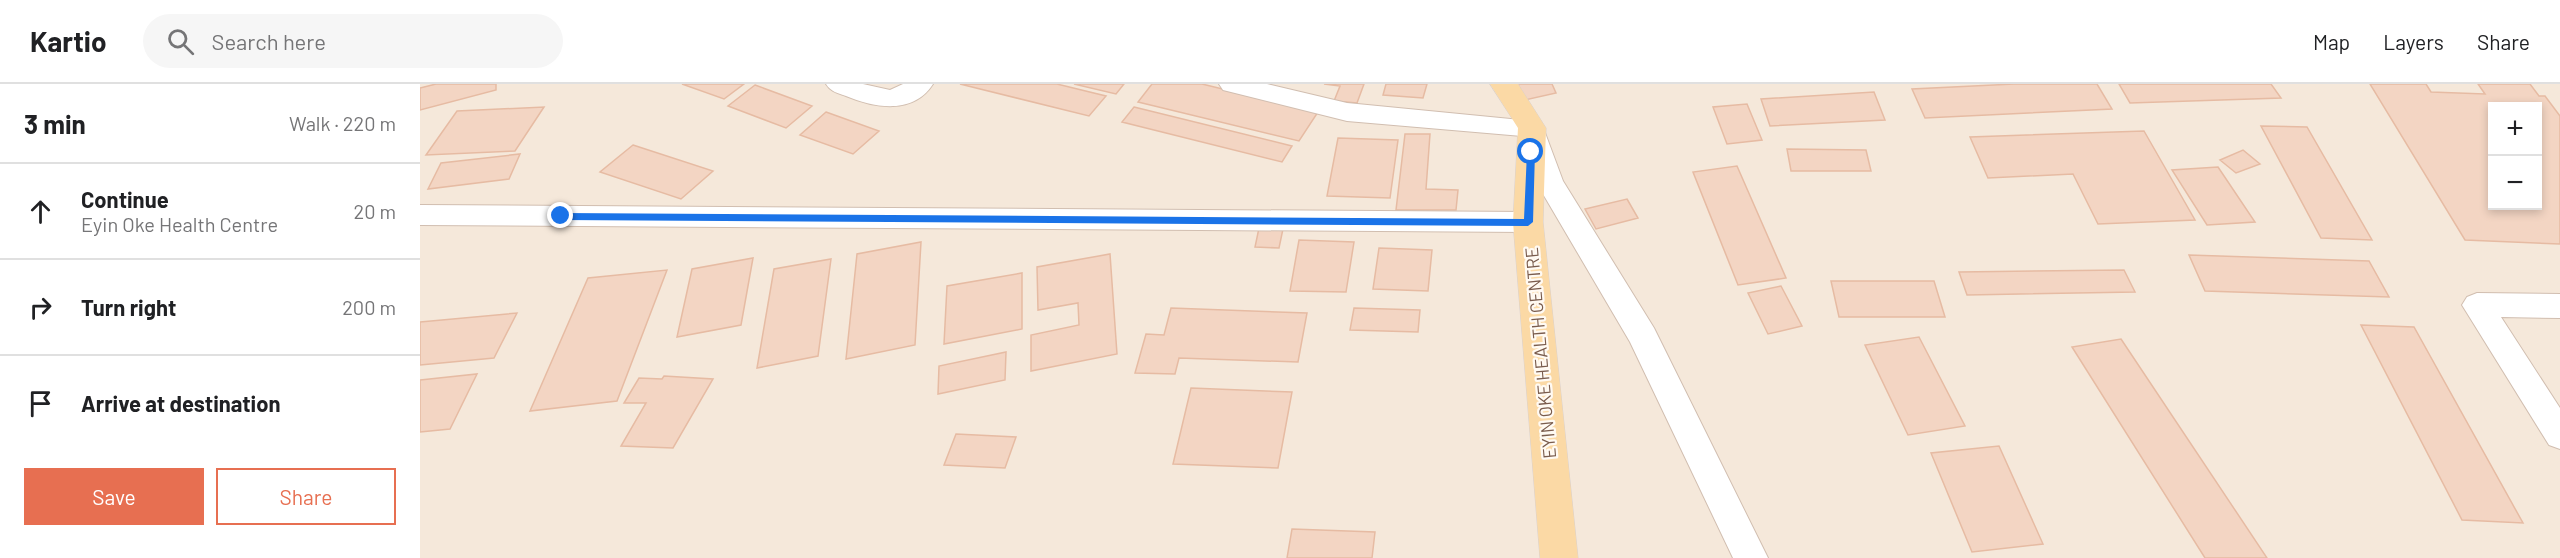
<!DOCTYPE html>
<meta charset="utf-8">
<style>
:root{--surface:#fff;--page:#f6f6f6;--text:#202124;--muted:#757577;--line:#e0e0e0;--accent:#e76f51}
body{margin:0;font-family:Barlow,sans-serif;background:var(--page);color:var(--text)}
.controls{position:absolute;right:18px;top:18px;display:grid;overflow:hidden;border-radius:0px;box-shadow:0 3px 9px #0003}
.controls button{width:54px;height:54px;display:grid;place-items:center;padding:0;border:0;border-bottom:2px solid var(--line);background:var(--surface);color:var(--text);font:30px sans-serif}
.stop{position:absolute;width:18px;height:18px;margin:-14px;border:4px solid #1a73e8;border-radius:50%;background:#fff}
.stop.end{background:#1a73e8;border-color:#fff;box-shadow:0 2px 6px #0008}
.list{margin:0;padding:0;list-style:none}
h2{display:flex;justify-content:space-between;align-items:center;height:78px;margin:0;padding:0 24px;font-size:26px}
h2 small{font-size:20px;font-weight:400;color:var(--muted)}
.list li{display:grid;grid-template-columns:39px 1fr auto;gap:18px;align-items:center;box-sizing:border-box;height:96px;padding:0 24px;border-top:2px solid var(--line)}
.list b{display:block;font-size:22px;white-space:nowrap}
.list p{margin:0;font-size:20px;white-space:nowrap;color:var(--muted)}
.list em{font-size:20px;font-style:normal;color:var(--muted)}
.actions{display:flex;gap:12px;padding:18px 24px}
.actions a{flex:1;padding:14px 0;border:2px solid var(--accent);border-radius:0px;text-align:center;font-size:21px;color:var(--accent)}
.actions .main{background:var(--accent);color:#fff}
.icon{flex:none;width:33px;height:33px;fill:none;stroke:currentColor;stroke-width:2;stroke-linecap:round;stroke-linejoin:round}
.map{position:relative;flex:none;width:2140px;height:474px;overflow:hidden}
header{display:flex;align-items:center;gap:36px;box-sizing:border-box;height:84px;padding:0 30px;background:var(--surface);border-bottom:2px solid var(--line)}
header strong{font-size:28px}
nav{display:flex;gap:33px;margin-inline-start:auto;font-size:21px}
.search{width:420px;height:54px;background:var(--page);display:flex;align-items:center;gap:15px;box-sizing:border-box;padding:0 21px;border-radius:33px;color:var(--muted);font-size:22px}
main{display:flex}
aside{flex:1;background:var(--surface)}
.map>svg:first-child{display:block}
</style>
<header>
<strong>Kartio</strong>
<div class="search"><svg class="icon" aria-label="search" viewBox="0 0 24 24"><circle cx="10" cy="10" r="6"/><path d="M15 15l6 6"/></svg>Search here</div>
<nav><a>Map</a><a>Layers</a><a>Share</a></nav>
</header>
<main>
<aside>
<h2>3 min<small>Walk · 220 m</small></h2>
<ul class="list">
<li><svg class="icon" aria-label="ahead" viewBox="0 0 24 24"><path d="M12 20V5M6 11l6-6 6 6"/></svg><div><b>Continue</b><p>Eyin Oke Health Centre</p></div><em>20 m</em></li>
<li><svg class="icon" aria-label="right" viewBox="0 0 24 24"><path d="M7 20v-9h11M14 6l5 5-5 5"/></svg><div><b>Turn right</b></div><em>200 m</em></li>
<li><svg class="icon" aria-label="arrive" viewBox="0 0 24 24"><path d="M6 21V4h12l-3 4 3 4H6"/></svg><div><b>Arrive at destination</b></div></li>
</ul>
<div class="actions"><a class="main">Save</a><a>Share</a></div>
</aside>
<div class="map">
<svg width="2140" height="474" viewBox="0 0 2140 474">
<rect width="100%" height="100%" fill="#fdf6ec"/>
<path fill="#f5e8da" fill-rule="evenodd" d="M0 0H2140V474H0ZM2072 22H2118V122H2072Z"/>
<path fill="#f3d5c3" stroke="#e6bba3" stroke-width="1.5" fill-rule="evenodd" d="M16 0H76V6L0 26V4Z
M262 0H324L304 15Z
M540 0H637L686 12 669 32Z
M654 0H704L696 10Z
M732 0H782L898 28 879 57 718 18Z
M904 0H944L937 19 914 17 920 2Z
M966 0H1007L1003 14 963 11Z
M1098 0H1132L1136 9 1105 16Z
M1594 0H1677L1692 25 1505 34 1492 5Z
M1699 0H1851L1861 14 1710 19Z
M1950 0H2006L2011 8 2065 10 2058 0H2110L2119 12H2125L2140 32V160L2045 156ZM2072 22H2118V122H2072Z
M335 1 392 22 366 44 308 22Z
M1454 8 1465 36 1350 42 1341 15Z
M1327 20 1342 56 1307 60 1293 23Z
M124 23 95 67 6 71 37 27Z
M714 23 872 62 862 78 702 38Z
M406 28 459 47 433 70 380 51Z
M1841 42 1887 43 1952 156 1901 154Z
M1724 47 1775 136 1678 140 1653 90 1568 94 1550 53Z
M985 50H1010L1006 105 1038 106 1036 126H976Z
M918 54 978 56 970 114 907 112Z
M213 61 293 87 261 115 180 88Z
M1367 65 1446 66 1451 87H1371Z
M1823 66 1840 80 1816 89 1800 76Z
M100 70 89 95 8 105 21 79Z
M1317 82 1366 194 1318 201 1273 88Z
M1798 83 1835 138 1787 141 1752 86Z
M1207 115 1218 134 1176 145 1165 125Z
M839 144 863 145 859 164 835 163Z
M879 156 934 158 926 208 870 207Z
M501 158 495 261 426 275 437 170Z
M959 164 1012 166 1008 207 953 205Z
M690 170 697 270 611 287V251L659 241 658 219 618 226 617 183Z
M1769 171 1949 177 1969 213 1785 207Z
M333 174 321 241 257 253 272 185Z
M411 175 398 272 337 284 354 185Z
M247 186 197 317 110 327 168 194Z
M1704 186 1715 208 1547 211 1539 188Z
M602 189V245L524 260 527 202Z
M1411 197H1514L1525 233H1419Z
M1361 202 1382 242 1348 250 1328 209Z
M751 224 887 229 878 278 759 274 755 290 715 289 726 250 744 251Z
M934 224 1000 226 998 248 930 246Z
M97 229 74 274 0 281V238Z
M1941 241 1994 243 2103 439 2042 436Z
M1499 253 1545 342 1488 351 1445 261Z
M1701 255 1847 474H1785L1652 263Z
M586 268 585 296 518 310 519 282Z
M57 290 30 345 0 348V296Z
M244 292 293 295 253 364 201 362 226 319H204L219 294 242 295Z
M771 304 872 308 858 384 753 380Z
M536 350 596 353 585 384 524 381Z
M1579 362 1623 460 1552 468 1511 369Z
M872 445 955 448 952 474H867Z"/>
<g fill="none" stroke-linecap="round" stroke-linejoin="round">
<defs>
<path id="street" d="M406 0H443L470 6 483 0H513C493 31 455 24 426 12 418 9 411 8 406 0Z
M799 0H847L927 19 1121 38 1143 97 1234 244 1348 474H1313L1210 258 1116 98 1102 52 927 37 803 6Z
M0 121 1108 128 1118 131 1122 138 1118 145 1108 148 0 141Z
M2057 209 2140 210V234L2081 233 2140 324V365L2129 361 2047 229 2042 221 2047 213Z"/>
<path id="primary" d="M1070 0H1098L1126 44 1123 138 1158 474H1120L1093 138 1098 44Z"/>
</defs>
<use href="#street" stroke="#d1beb0" stroke-width="2"/>
<use href="#primary" stroke="#dad1cd" stroke-width="1"/>
<use href="#street" fill="#fff" fill-rule="evenodd"/>
<use href="#primary" fill="#fbd9a5" fill-rule="evenodd"/>
</g>
<path fill="#1a73e8" d="M1111 65 1115 68 1113 138 1108 142 141 136 137 132 141 129 1104 135 1107 68Z"/>
<g text-anchor="middle" dominant-baseline="central" stroke-width="4.5" stroke-linejoin="round" paint-order="stroke">
<g font-size="18" fill="#7a5c4d" stroke="#fffaf3">
<text transform="translate(1120 269) rotate(-95)">EYIN OKE HEALTH CENTRE</text>
</g>
</g>
</svg>
<div class="controls">
<button>+</button>
<button>−</button>
</div>
<div class="stop" style="left:1111px;top:68px"></div>
<div class="stop end" style="left:141px;top:132px"></div>
</div>
</main>
